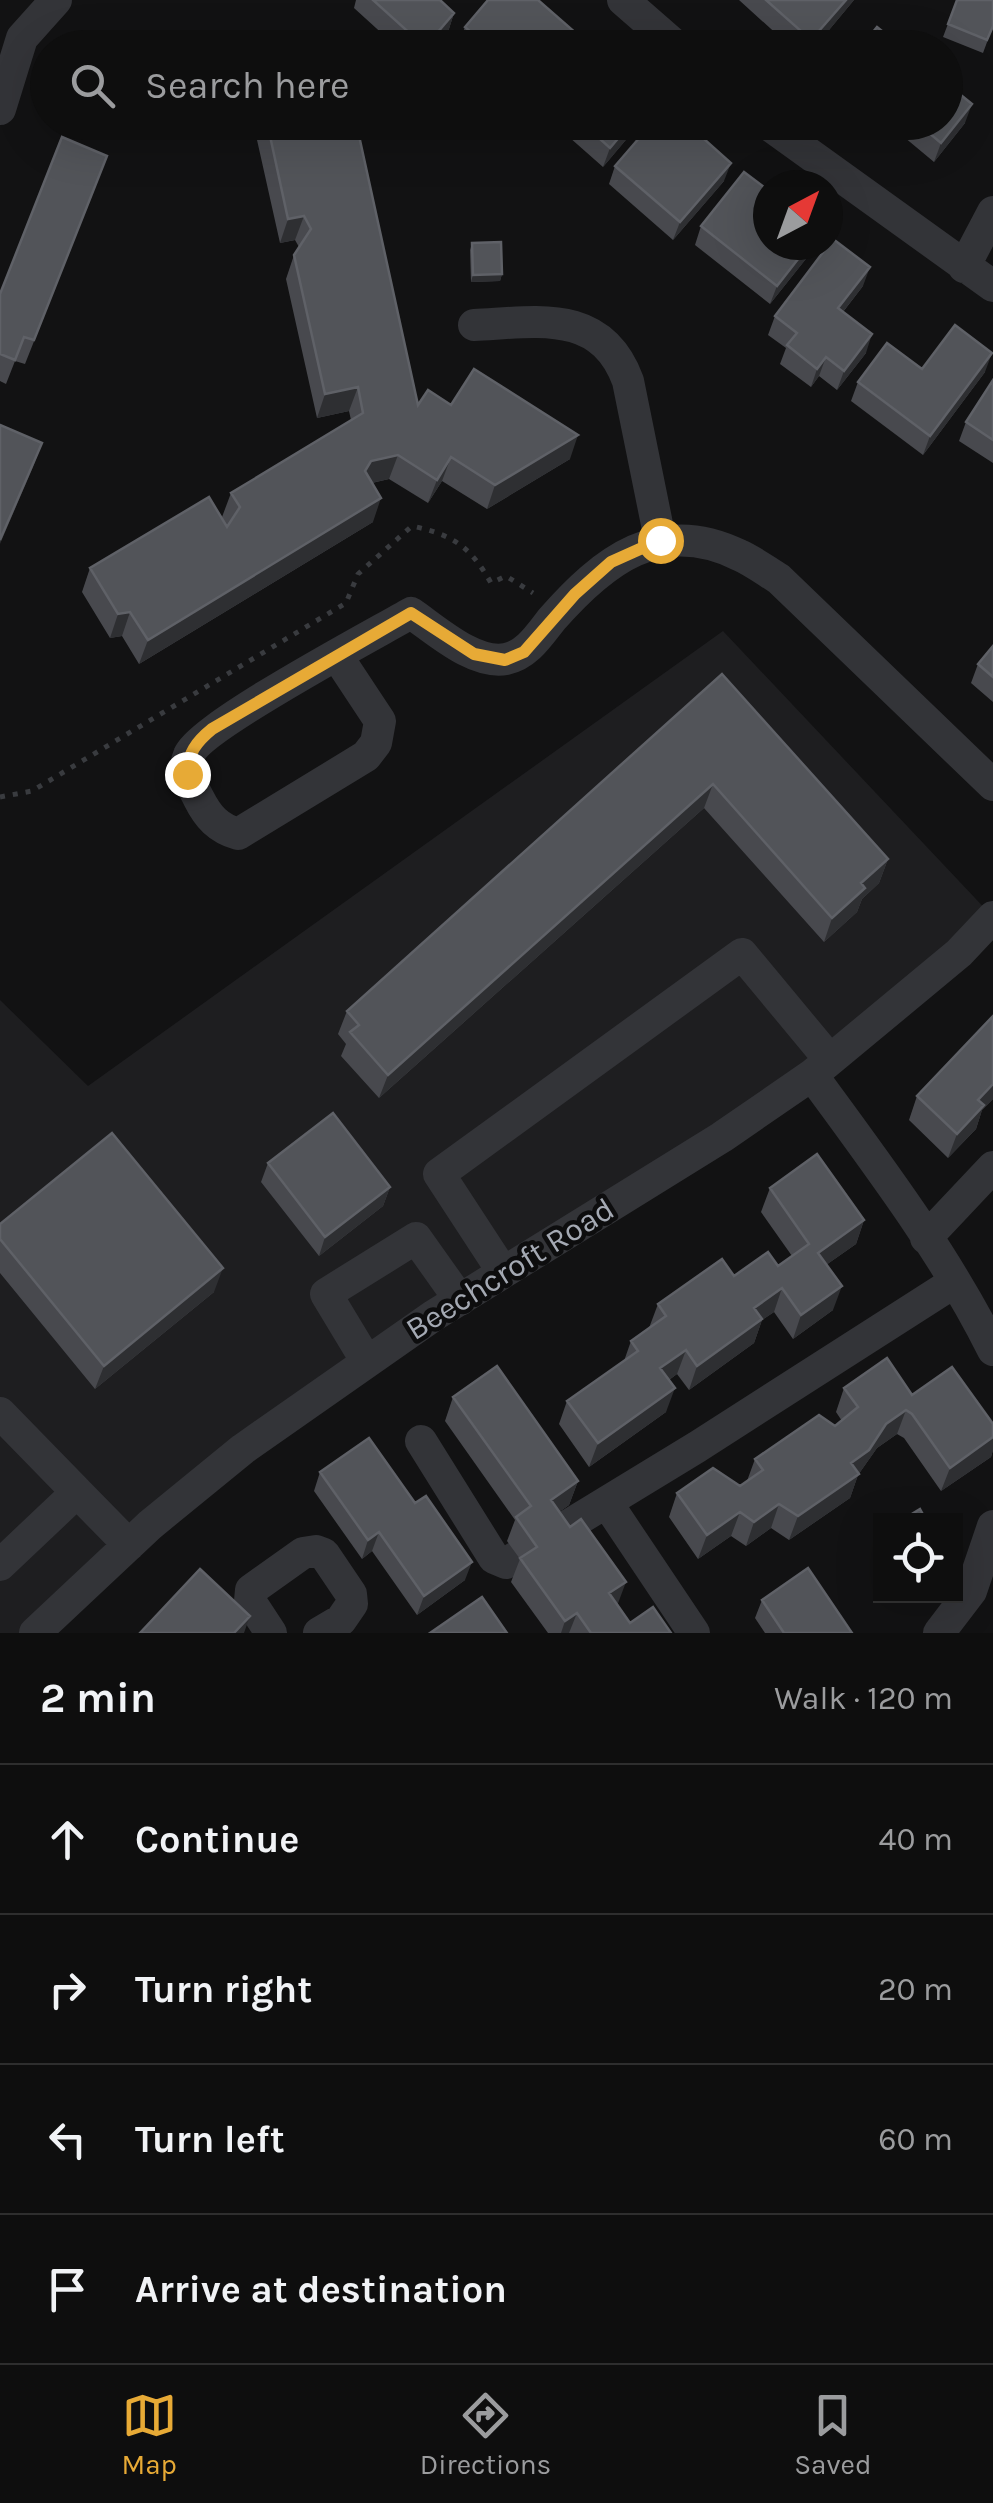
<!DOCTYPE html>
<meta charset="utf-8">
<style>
:root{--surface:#0e0e0e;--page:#171717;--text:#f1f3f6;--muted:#9b9c9e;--line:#2e2e2e;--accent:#e7aa36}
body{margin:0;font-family:Karla,sans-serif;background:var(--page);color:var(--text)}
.controls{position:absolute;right:30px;bottom:30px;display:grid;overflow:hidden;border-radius:0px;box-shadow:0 10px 40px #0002}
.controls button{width:90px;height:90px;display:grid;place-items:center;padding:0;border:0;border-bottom:2px solid var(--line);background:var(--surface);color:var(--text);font:50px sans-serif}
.compass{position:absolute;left:753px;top:170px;width:90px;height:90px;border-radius:50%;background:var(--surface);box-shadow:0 10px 40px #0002;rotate:41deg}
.stop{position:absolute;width:30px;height:30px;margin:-22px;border:8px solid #e7aa36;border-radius:50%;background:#fff}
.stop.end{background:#e7aa36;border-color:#fff;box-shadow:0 2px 10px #0008}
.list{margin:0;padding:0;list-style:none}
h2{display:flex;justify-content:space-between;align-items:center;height:130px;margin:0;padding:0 40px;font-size:42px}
h2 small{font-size:32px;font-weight:400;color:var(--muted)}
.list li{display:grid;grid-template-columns:65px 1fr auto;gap:30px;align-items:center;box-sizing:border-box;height:150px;padding:0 40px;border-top:2px solid var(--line)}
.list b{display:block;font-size:38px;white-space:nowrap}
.list em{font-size:32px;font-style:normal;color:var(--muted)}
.icon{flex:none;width:55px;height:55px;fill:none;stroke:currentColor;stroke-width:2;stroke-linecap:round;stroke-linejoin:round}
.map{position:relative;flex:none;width:993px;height:1633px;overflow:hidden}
.search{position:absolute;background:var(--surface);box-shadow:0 10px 40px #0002;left:30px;right:30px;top:30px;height:110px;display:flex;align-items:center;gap:25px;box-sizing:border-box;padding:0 35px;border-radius:55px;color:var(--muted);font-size:38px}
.sheet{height:730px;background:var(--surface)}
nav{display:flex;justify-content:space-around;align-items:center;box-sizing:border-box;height:140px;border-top:2px solid var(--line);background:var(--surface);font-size:28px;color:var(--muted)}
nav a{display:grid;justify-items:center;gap:5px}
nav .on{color:var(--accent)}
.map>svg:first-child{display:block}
</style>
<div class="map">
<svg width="993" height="1633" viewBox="0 0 993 1633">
<rect width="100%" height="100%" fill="#121213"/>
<path fill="#1e1e20" d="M723 631 992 916 814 1071 385 1351 34 1633H0V1000L88 1086Z"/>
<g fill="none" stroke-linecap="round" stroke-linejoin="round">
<path stroke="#393b3f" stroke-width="5" stroke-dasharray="5 8" stroke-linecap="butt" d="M0 797 32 791 346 603 358 574 412 526C453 535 470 546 491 583L506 576 533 593"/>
<path stroke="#333438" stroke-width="32" d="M623 0 678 48
M0 109 22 38 56 0
M765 122 993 286
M964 267 993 212
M474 325C537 322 601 308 628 381L660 539
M337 656 380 721 376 743 366 756 238 834C218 828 208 817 199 799 192 785 182 770 189 755 201 726 373 635 411 613 436 630 474 665 506 659 527 655 540 634 552 619 603 561 659 516 739 555 753 561 766 571 779 579L993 785
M812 1075C876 1163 945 1253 993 1350
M926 1238 993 1167
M503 1272 439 1174 742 954 830 1060
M367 1362 326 1294 416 1238 460 1300
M0 1413 77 1492 0 1565
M421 1441 494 1558 506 1563 518 1556
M77 1492 129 1545
M607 1503 694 1633
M551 1536 697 1447 953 1283
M35 1633 150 1525 243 1449 433 1316 722 1137 812 1075 959 953 993 917
M271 1633 250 1601 251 1590 303 1553 316 1551 324 1554 351 1594 352 1604 341 1620 319 1633
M939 1633 971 1591 993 1526"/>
</g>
<path fill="#48494e" d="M356 0H440L454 13 448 32 434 48H398L354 8Z
M739 0H854L814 48H792Z
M957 0 993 26 983 53 943 37Z
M465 27 577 34 572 48H460L458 45Z
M253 122H356L418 405H451L570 459 487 509 442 481 428 503 389 479 372 483 373 522 139 664 122 636 110 638 82 592 90 568 227 527 222 517 231 493 351 420 349 411 317 418 286 279 294 255 299 247 295 240 280 243Z
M552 122H641L603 167Z
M886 122H946L965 123 934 162Z
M615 166 724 181 673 240 609 184Z
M98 180 25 364 15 361 6 384 0 381V294Z
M701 226 813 250 770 304 695 245Z
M472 243 502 274 500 281 471 282 470 250Z
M863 286 843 312 866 353 837 390 819 376 811 387 780 364 786 348 768 335 775 316Z
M922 369 985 372 923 455 851 401 858 382Z
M993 380V463L959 441 966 422Z
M993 646V702L971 683 978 664Z
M722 674 888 859 879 883 862 899 857 912 824 942 704 808 379 1098 341 1056 346 1044 338 1034 347 1011Z
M993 1016V1099L982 1110 976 1129 948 1158 909 1120 917 1096Z
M268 1163 390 1187 383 1206 319 1256 261 1182Z
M770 1188 864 1220 856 1244 826 1265 833 1310 793 1339 774 1312 762 1320 754 1343 689 1390 677 1374 669 1380 666 1412 589 1467 559 1424 567 1401 624 1361 631 1341 649 1328 658 1304 734 1276 778 1266 792 1256 761 1212Z
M0 1224 214 1292 95 1389 0 1273Z
M844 1388 912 1395 993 1424V1450L991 1457 941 1491 904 1438 897 1434 877 1448 858 1475 850 1498 789 1540 771 1528 746 1546 731 1536 698 1559 669 1517 677 1493 740 1486 747 1481 755 1459 835 1426 842 1421 836 1412Z
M453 1397 578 1481 569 1505 559 1512 630 1623 671 1633H548L511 1582 520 1559 507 1541 515 1520 445 1421Z
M320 1472 465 1580 417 1615 372 1551 362 1559 314 1491Z
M762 1600 852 1633H765L755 1618Z"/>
<path fill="#2e2f32" d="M846 0H854L814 48H809L811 40Z
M454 13 448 32 434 48H424Z
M577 34 572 48H564Z
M972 104 965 123 934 162 941 143Z
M632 122H641L603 167 610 148Z
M731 163 724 181 673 240 680 222Z
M304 216 295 240 280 243 288 219Z
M809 245H815L813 250 770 304 777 286Z
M870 267 863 286 831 327 838 308Z
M502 274 500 281 471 282 473 275Z
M872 334 866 353 837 390 844 371Z
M992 353 985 372 923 455 930 436Z
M826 357 819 376 811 387 817 369Z
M358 387 349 411 317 418 325 394Z
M578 435 570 459 487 509 495 485Z
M42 443 33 467 0 544V540Z
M398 455 389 479 362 485 365 471 371 461Z
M451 457 442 481 428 503 437 480Z
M381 498 373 522 139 664 148 640Z
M130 612 122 636 110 638 118 614Z
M713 784 704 808 379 1098 388 1075Z
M888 859 879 883 862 899 857 912 824 942 832 918 861 883Z
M993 1084V1099L982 1110 976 1129 948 1158 957 1134 978 1100Z
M390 1187 383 1206 319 1256 325 1237Z
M864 1220 856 1244 809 1277 818 1253Z
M223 1268 214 1292 95 1389 104 1366Z
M842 1286 833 1310 793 1339 801 1315Z
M782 1288 774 1312 762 1320 754 1343 689 1390 697 1366 754 1308Z
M686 1350 677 1374 652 1392 660 1368Z
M675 1388 666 1412 589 1467 598 1443Z
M906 1410 897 1434 877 1448 858 1475 850 1498 789 1540 798 1516 886 1424Z
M993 1437V1450L991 1457 941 1491 950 1468Z
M578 1481 569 1505 542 1524 551 1500Z
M779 1504 771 1528 746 1546 754 1522Z
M740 1512 731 1536 698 1559 707 1535Z
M379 1532 372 1551 362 1559 368 1540Z
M472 1562 465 1580 417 1615 424 1596Z
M626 1582 617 1606 609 1593Z
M577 1613 569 1633H561L565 1621Z
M250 1616 244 1633H234Z"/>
<path fill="#525459" stroke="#5f6167" stroke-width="2.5" d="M373 0H440L454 13 425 47Z
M488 0H538L577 34 564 48H489L465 27Z
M766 0H846L811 40Z
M957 0H993V26L987 40 948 24Z
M877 27 903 48H860Z
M587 40 596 48H581Z
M946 83 972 104 941 143 916 122H946Z
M267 122H356L418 405 428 390 451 405 474 369 578 435 495 485 451 457 437 480 398 455 371 461 365 471 381 498 148 640 130 612 118 614 90 568 209 497 227 527 240 507 231 493 363 413 358 387 325 394 294 255 311 229 304 216 288 219Z
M581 122H632L610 148Z
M653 122H685L731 163 680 222 615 166Z
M62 137 107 156 34 340 24 337 15 360 0 354V294Z
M744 172 768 190V245H809L777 286 701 226Z
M833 239 870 267 838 308 872 334 844 371 826 357 817 369 787 345 797 333 775 316Z
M501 242 502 274 473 275 472 243Z
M955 325 992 353 930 436 858 382 887 343 922 369Z
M993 380V440L966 422Z
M0 425 42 443 0 540Z
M993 646V677L978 664Z
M722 674 888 859 861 883 865 888 832 918 713 784 388 1075 350 1032 359 1025 347 1011Z
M993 1016V1084L978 1100 984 1105 957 1134 917 1096Z
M333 1113 390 1187 325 1237 268 1163Z
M112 1133 223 1268 104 1366 0 1239V1224Z
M817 1154 864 1220 818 1253 842 1286 801 1315 782 1288 754 1308 762 1319 697 1366 686 1350 660 1368 675 1388 598 1443 567 1401 638 1351 631 1341 666 1316 658 1304 722 1259 734 1276 768 1252 778 1266 809 1244 770 1188Z
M887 1358 912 1395 952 1367 993 1424V1437L950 1468 912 1414 906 1410 886 1424 869 1450 851 1463 859 1474 798 1516 779 1504 754 1522 740 1512 707 1535 677 1493 713 1468 740 1486 763 1470 755 1459 819 1415 835 1426 858 1407 844 1388Z
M497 1366 578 1481 551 1500 570 1527 581 1519 626 1582 609 1593 630 1623 653 1607 671 1633H591L577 1613 565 1621 520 1558 537 1547 516 1517 531 1506 453 1397Z
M369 1438 415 1503 426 1496 472 1562 424 1596 379 1532 368 1540 320 1472Z
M920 1509 926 1520H902Z
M808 1568 852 1633H784L762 1600Z
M200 1569 250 1616 234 1633H140Z
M482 1597 507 1633H430Z"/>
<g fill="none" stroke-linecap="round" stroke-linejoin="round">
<path stroke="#e7aa36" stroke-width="12" d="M187 774C188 753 196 742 212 729L411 613 474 654 505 660 524 652 575 594 611 562 660 540"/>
</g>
<g text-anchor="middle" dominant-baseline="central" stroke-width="9" stroke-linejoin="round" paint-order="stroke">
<g font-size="32" fill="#a4a9b3" stroke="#0d0d0e">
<text transform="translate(510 1269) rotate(-32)">Beechcroft Road</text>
</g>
</g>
</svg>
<div class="controls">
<button><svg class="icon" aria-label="locate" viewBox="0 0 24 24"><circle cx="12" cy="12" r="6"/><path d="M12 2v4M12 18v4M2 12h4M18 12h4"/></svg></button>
</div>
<svg class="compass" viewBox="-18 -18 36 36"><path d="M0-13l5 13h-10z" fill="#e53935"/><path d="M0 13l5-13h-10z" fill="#9b9c9e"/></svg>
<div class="stop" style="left:660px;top:540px"></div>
<div class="stop end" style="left:187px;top:774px"></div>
<div class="search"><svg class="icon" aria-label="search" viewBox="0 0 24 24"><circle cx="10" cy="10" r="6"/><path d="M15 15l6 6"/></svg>Search here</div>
</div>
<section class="sheet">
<h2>2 min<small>Walk · 120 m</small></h2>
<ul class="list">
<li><svg class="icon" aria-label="ahead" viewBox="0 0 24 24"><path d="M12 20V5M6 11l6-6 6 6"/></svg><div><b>Continue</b></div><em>40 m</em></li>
<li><svg class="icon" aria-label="right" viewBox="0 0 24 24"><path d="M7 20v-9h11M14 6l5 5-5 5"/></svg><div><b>Turn right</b></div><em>20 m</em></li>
<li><svg class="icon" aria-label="left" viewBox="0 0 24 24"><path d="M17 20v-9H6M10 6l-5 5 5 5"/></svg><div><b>Turn left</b></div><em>60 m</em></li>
<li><svg class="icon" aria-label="arrive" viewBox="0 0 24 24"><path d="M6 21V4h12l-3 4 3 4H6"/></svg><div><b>Arrive at destination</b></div></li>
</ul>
</section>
<nav>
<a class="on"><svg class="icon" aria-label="map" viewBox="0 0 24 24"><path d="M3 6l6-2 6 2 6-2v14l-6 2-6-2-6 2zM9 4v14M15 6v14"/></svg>Map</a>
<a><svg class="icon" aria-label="directions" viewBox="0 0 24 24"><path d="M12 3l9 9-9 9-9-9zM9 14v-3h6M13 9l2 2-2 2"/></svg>Directions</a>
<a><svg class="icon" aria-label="saved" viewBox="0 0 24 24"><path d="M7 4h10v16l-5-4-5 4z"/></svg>Saved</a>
</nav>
